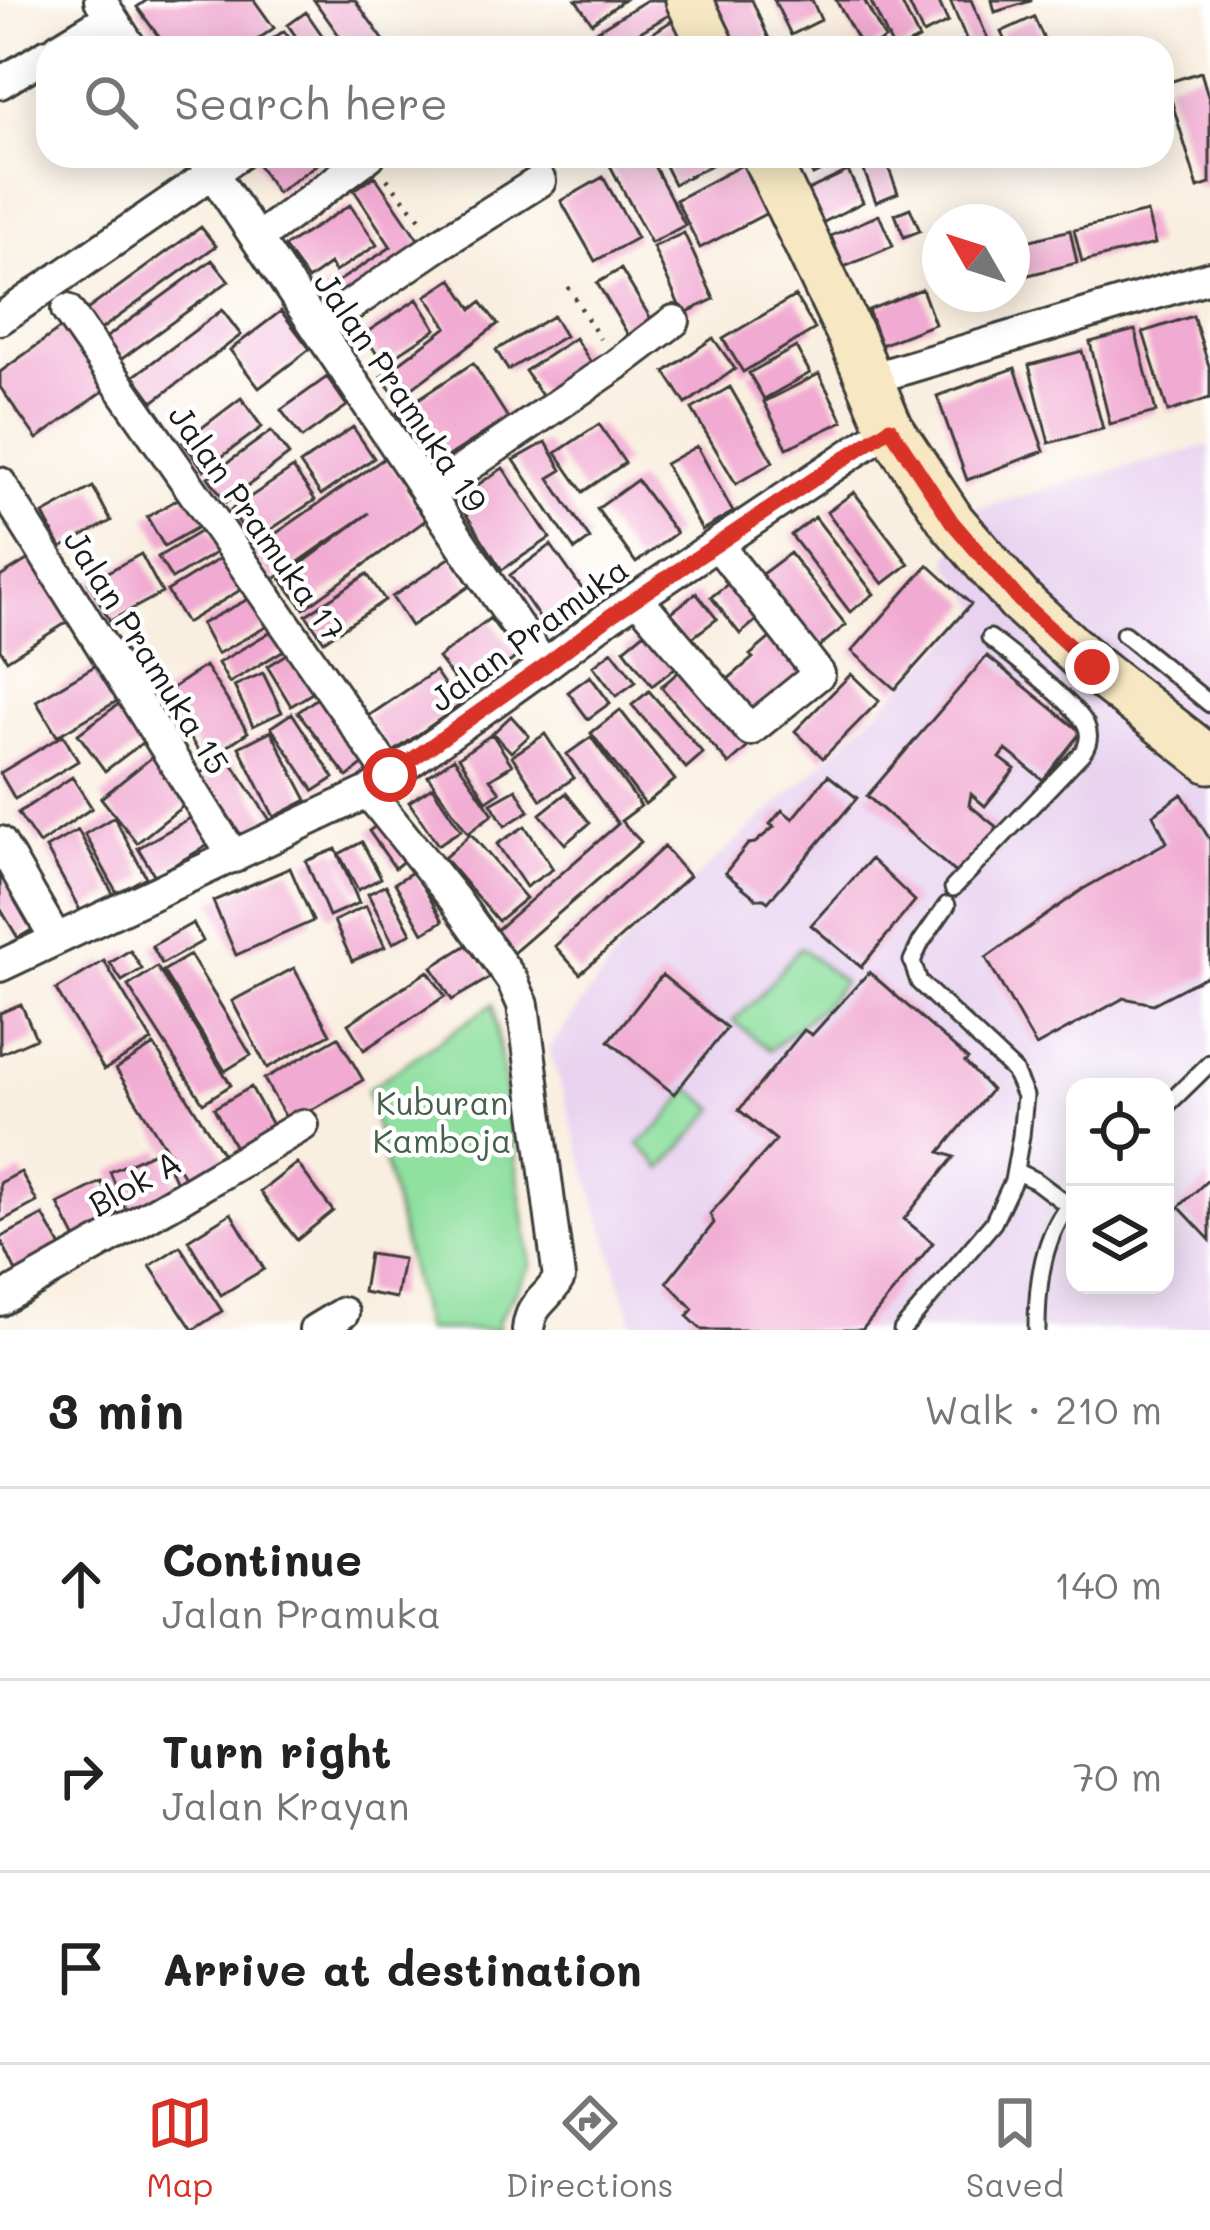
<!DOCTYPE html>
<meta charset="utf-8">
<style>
:root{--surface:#fff;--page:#f6f6f6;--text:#222;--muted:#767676;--line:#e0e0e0;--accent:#d93025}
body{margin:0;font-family:Mali,sans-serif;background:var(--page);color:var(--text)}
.controls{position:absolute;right:36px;bottom:36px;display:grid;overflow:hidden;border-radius:24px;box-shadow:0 6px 30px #0003}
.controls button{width:108px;height:108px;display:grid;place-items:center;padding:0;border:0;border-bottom:3px solid var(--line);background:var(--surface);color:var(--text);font:60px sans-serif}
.compass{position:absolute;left:922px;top:204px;width:108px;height:108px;border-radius:50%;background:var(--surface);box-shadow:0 6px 30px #0003;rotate:309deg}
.stop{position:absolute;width:36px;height:36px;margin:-27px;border:9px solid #d93025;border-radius:50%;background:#fff}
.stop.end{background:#d93025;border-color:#fff;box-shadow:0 3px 12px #0008}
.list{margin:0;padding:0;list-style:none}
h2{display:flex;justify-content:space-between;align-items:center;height:156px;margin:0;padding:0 48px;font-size:51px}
h2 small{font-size:39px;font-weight:400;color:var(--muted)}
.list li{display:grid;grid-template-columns:78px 1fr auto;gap:36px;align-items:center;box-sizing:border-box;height:192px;padding:0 48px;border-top:3px solid var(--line)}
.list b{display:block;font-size:45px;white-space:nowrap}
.list p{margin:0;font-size:39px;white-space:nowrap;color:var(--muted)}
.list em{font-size:39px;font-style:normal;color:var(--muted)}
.icon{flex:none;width:66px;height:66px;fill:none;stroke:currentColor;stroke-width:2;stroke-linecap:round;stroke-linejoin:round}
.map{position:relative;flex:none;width:1210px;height:1330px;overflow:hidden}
.search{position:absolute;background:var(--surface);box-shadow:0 6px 30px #0003;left:36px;right:36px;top:36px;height:132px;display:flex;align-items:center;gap:30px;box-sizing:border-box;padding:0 42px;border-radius:36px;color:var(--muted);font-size:45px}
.sheet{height:732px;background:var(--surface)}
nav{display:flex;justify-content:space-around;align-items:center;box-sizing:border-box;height:168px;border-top:3px solid var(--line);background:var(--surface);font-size:33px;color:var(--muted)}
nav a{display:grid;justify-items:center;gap:6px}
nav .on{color:var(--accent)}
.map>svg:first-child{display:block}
</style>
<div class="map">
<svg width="1210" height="1330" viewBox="0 0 1210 1330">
<rect width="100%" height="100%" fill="#fff"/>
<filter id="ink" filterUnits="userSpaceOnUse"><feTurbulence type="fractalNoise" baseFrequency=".00833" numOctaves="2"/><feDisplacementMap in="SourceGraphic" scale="24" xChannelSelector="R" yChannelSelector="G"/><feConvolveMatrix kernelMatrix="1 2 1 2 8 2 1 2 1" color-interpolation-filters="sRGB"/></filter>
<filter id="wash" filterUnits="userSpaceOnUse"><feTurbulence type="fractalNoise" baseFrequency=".004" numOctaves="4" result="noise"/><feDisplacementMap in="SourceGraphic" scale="48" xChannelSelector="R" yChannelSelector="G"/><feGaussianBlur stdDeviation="2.7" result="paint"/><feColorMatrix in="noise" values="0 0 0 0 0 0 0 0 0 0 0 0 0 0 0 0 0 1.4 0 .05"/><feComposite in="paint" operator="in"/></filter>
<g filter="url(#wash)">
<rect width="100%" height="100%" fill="#f9efe0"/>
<path fill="#e8d2ef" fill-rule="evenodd" d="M1210 445V1330H635L549 1049 630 937 807 778 982 610 947 562 973 509ZM1075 1087H1165V1285H1075Z"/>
<path fill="#90e0a0" stroke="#567e5e" stroke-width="3" d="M800 947 843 982 825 1004 770 1050 733 1021 757 999Z
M493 1004 531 1265 498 1321V1330H425L367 1090Z
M690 1089 716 1109 662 1169 639 1144 664 1122Z"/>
<g id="blocks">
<path fill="#f1aad1" d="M147 0H254L274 28 246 48H167L137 7Z
M314 0H355L387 45 383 48H348Z
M576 0H624L592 23Z
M647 0H667L674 12 613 48H602L593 33Z
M710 0H752L769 39 747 48H730Z
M774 0H812L821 20 791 35Z
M836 0H864L885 39 869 48H862Z
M870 0H900L919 39 901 48H893Z
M907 0H938L948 22 923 34Z
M950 0H971L992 48H970Z
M992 0H1031V1L995 12Z
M306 12 331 48H304L288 25Z
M681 15 701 48H629Z
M1034 17 1048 48H1008L1001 32Z
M284 31 297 48H259Z
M1201 72 1210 103V184L1198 188 1166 83Z
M258 156H349L336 166 327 157 277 193 254 159Z
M605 156H649L685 225 651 243Z
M660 156H729L674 184Z
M804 156H852L813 175Z
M879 156H884L898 193 876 202 861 163Z
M744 164 769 212 700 248 676 200Z
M848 171 863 202 822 223 806 191Z
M375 176 422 245 332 308 322 292 391 247 354 190Z
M603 177 637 238 595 261 561 201Z
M350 205 377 245 335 272 330 264 308 280 284 247Z
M910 208 920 231 904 237 895 214Z
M1147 212 1155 244 1082 262 1074 230Z
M879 215 893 246 844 267 831 236Z
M201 227 216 246 92 336 77 317Z
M1070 230 1077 263 1012 279V245Z
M684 233 714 299 683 314 653 247Z
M212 260 229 281 119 361 104 339Z
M621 269 654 324 630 338 597 283Z
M452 279 472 309 481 302 498 324 398 399 381 377 447 327 426 296Z
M922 289 935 324 881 345 868 310Z
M795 296 815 329 743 372 723 339Z
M417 299 436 329 383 364 364 334Z
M222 310 241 335 153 402 134 376Z
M281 311 310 349 259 388 230 350Z
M553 316 565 336 508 370 496 350Z
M1193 316 1210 369V398L1168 412 1143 332Z
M65 325 109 387 37 439 0 387V372Z
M1135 330 1156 412 1110 424 1090 342Z
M575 338 592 364 543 397 525 371Z
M713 338 735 369 686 404 665 372Z
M796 347 810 373 764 399 749 373Z
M1082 351 1103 429 1049 443 1029 365Z
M473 363 508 418 432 467 397 413Z
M1015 368 1044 451 967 480 937 396Z
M819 374 843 421 787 448 764 402Z
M327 377 347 406 302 438 281 410Z
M730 387 773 462 736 484 692 409Z
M241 398 262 427 204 470 183 442Z
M599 424 625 463 583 492 556 453Z
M353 427 374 458 321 495 300 464Z
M271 431 289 455 226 502 208 477Z
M546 442 562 470 549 478 590 539 575 550 514 460Z
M697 446 733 512 702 530 665 464Z
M386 457 407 487 404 489 426 520 304 609 281 579 369 513 273 580 252 550Z
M293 468 315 500 252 542 231 510Z
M503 468 550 538 502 570 456 499Z
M637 480 676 533 636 563 597 509Z
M93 487 111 521 61 548 43 514Z
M192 491 209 521 164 546 147 517Z
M854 492 909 564 883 584 827 512Z
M815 517 874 594 850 612 791 535Z
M208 527 222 549 172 579 158 557Z
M551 545 587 596 545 626 510 575Z
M232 551 252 583 186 623 167 591Z
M790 553 846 625 815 650 758 577Z
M141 554 162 593 110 621 89 582Z
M35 555 74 618 7 660 0 649V577Z
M451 557 470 586 411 626 392 597Z
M928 565 971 604 895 689 852 651Z
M367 574 385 600 324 641 306 615Z
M738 576 766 612 740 634 711 597Z
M262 592 277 621 217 654 201 624Z
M696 593 717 619 684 644 664 618Z
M490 618 518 656 466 695 438 658Z
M651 627 680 664 652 686 624 649Z
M277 628 289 647 229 683 218 663Z
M777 632 810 672 750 720 721 685 753 658 750 655Z
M293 650 317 690 291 706 267 666Z
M612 651 636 682 616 696 593 666Z
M987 656 1081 732 1043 780 1006 750 1000 758 1015 769 985 806 971 794 969 805 998 828 959 876 867 796Z
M103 661 124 697 57 736 36 701Z
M205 666 248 732 205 761 162 695Z
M683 668 750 745 729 764 661 687Z
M435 671 459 706 392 753 367 717Z
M263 673 282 712 253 726 234 686Z
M851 674 879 701 823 758 795 731Z
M590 676 610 703 588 719 568 692Z
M649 691 703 753 686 768 632 705Z
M320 696 368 761 347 777 298 712Z
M124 700 150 737 105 771 78 734Z
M620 710 675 780 645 804 591 733Z
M292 713 334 778 314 791 271 727Z
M511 716 529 736 511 752 493 733Z
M271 731 307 800 274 817 239 747Z
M492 734 512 765 490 779 500 792 487 801 459 757Z
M545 734 574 778 541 800 512 756Z
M63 735 78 761 15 799 0 773Z
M591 737 641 806 621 821 641 842 511 955 492 934 618 824 567 754Z
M157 753 193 798 137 843 101 798Z
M227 756 270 820 243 838 200 774Z
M454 758 493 814 468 833 428 776Z
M828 775 857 798 768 902 764 899H757L725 873 748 844 755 843 774 827 770 824 782 810 793 819Z
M72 777 92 808 39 844 18 813Z
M432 787 461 830 438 845 409 802Z
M516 789 529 811 505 826 491 803Z
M566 793 590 823 565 844 540 814Z
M1182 794 1210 840V974L1153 1004 1124 998 1036 1046 986 958 1083 889 1167 842 1153 815Z
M201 812 217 840 155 876 138 848Z
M114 817 146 877 117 893 85 834Z
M381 822 407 858 395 868 369 831Z
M525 826 553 869 526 887 497 844Z
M78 830 113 894 81 912 46 848Z
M471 834 526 898 498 921 444 858Z
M362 842 381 878 358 890 339 854Z
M664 847 689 876 580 974 555 946Z
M336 849 359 903 329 916 306 861Z
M871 859 915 901 861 967 811 925Z
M290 868 313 921 236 955 213 901Z
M0 871 40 925 18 938 0 908Z
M414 871 443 921 423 933 395 883Z
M386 885 411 933 393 943 368 894Z
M366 906 385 947 352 961 334 921Z
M193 923 203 941 162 964 152 946Z
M470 943 491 977 452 1000 432 967Z
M130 950 142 969 122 981 110 963Z
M190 955 251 1055 225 1071 163 971Z
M104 961 152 1041 104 1070 56 990Z
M157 967 231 1085 203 1103 128 986Z
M294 968 330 1034 267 1068 232 1001Z
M428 971 445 996 364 1050 348 1024Z
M869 972 968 1059 965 1062 991 1090 940 1152 954 1157 904 1219 933 1243 862 1330H702L687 1316 693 1309 667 1282 714 1223 710 1214 776 1140 739 1110 804 1030 812 1035Z
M662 975 727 1028 674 1094 609 1041Z
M21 1004 36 1038 0 1054V1013Z
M338 1037 363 1080 289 1123 264 1079Z
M154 1045 229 1164 191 1188 116 1069Z
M251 1087 278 1136 240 1157 214 1108Z
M161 1149 181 1194 129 1217 110 1172Z
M297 1163 333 1211 297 1240 260 1192Z
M21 1172 37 1202 0 1222V1183Z
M1210 1178V1240L1179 1207Z
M101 1182 124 1226 81 1249 58 1204Z
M231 1213 264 1269 221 1295 188 1240Z
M43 1215 63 1251 18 1276 0 1238Z
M180 1246 222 1311 193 1330 150 1266Z
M369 1254 403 1259 396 1298 363 1292Z"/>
</g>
</g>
<g filter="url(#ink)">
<use href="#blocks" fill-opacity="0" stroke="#3d3c39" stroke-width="3"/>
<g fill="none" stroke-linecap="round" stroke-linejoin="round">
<defs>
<path id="lane" d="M1124 634 1210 704
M953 888 1083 752C1089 743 1090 734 1086 725 1075 703 1011 655 990 638
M1165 1107 1210 1063
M1015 1171 1036 1181 1068 1205
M902 1330 993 1223 1013 1181 1021 1136 1025 1096 1014 1071 919 982 912 961 921 942 947 905
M1037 1330C1037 1284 1042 1234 1075 1198"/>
<path id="street" d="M100 0 131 48
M59 48 110 17
M0 83 48 54
M201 156 544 666
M257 239 369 156
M67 310 390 775
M0 319 237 156
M317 328 440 244 540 181
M870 379 1210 277
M0 483 234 857
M427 494 616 365 674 321
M637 598 750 730 819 674 717 544
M368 792 455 900 512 980 523 1005 559 1278C547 1301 531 1301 528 1330
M0 842 56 939
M0 966 368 792 544 666 610 616 890 428
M0 1300 180 1198 303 1125
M315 1330 343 1313"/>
<path id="secondary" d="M689 0 712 48
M765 156 850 334 890 428 952 522 1020 601 1092 667 1210 760"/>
</defs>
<use href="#lane" stroke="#3d3c39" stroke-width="21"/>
<use href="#street" stroke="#3d3c39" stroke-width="36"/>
<use href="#secondary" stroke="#3d3c39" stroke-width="51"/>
<path stroke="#3d3c39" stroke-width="4.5" stroke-dasharray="3 9" stroke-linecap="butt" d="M387 179 422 221
M568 287 600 339"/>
<use href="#lane" stroke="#fff" stroke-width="15"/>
<use href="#street" stroke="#fff" stroke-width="30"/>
<use href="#secondary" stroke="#f7e8c3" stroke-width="45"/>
</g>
</g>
<g fill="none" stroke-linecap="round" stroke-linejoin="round" filter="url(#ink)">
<path stroke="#d93025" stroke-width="15" d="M390 775 544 666 610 616 890 428 952 522 1020 601 1092 667"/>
</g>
<g text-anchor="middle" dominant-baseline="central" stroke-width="9" stroke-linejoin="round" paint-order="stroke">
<g font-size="33" fill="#1c1c1c" stroke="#fff">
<text transform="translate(402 391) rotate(56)">Jalan Pramuka 19</text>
<text transform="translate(258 522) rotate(55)">Jalan Pramuka 17</text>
<text transform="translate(528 633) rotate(-36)">Jalan Pramuka</text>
<text transform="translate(148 651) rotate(58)">Jalan Pramuka 15</text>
<text transform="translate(134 1182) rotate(-29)">Blok A</text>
</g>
<g font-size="33" fill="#45614a" stroke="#fff">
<text x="442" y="1101">Kuburan<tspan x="442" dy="38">Kamboja</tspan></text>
</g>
</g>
</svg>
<div class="controls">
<button><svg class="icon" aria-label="locate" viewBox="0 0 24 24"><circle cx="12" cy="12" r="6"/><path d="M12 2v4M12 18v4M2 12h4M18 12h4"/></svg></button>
<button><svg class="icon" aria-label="layers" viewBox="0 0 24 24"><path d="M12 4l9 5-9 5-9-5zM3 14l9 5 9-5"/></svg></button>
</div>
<svg class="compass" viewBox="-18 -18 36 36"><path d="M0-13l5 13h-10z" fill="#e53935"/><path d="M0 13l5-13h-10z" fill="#767676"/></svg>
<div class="stop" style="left:390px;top:775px"></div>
<div class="stop end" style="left:1092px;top:667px"></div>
<div class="search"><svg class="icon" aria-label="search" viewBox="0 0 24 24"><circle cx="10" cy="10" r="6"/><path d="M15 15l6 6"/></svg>Search here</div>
</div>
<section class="sheet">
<h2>3 min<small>Walk · 210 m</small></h2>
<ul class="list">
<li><svg class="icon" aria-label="ahead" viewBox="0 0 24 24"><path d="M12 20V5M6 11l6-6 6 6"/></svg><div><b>Continue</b><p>Jalan Pramuka</p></div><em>140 m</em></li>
<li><svg class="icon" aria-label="right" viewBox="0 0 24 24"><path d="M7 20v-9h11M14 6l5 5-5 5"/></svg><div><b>Turn right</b><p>Jalan Krayan</p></div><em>70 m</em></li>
<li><svg class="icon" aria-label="arrive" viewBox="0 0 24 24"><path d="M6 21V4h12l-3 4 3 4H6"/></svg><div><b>Arrive at destination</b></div></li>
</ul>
</section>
<nav>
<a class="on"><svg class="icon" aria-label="map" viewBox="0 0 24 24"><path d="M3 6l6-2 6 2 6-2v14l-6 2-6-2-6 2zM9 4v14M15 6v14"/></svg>Map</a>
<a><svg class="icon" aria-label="directions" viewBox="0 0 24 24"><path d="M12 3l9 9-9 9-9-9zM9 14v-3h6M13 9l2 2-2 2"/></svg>Directions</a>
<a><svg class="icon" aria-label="saved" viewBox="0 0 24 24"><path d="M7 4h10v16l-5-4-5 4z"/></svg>Saved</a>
</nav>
